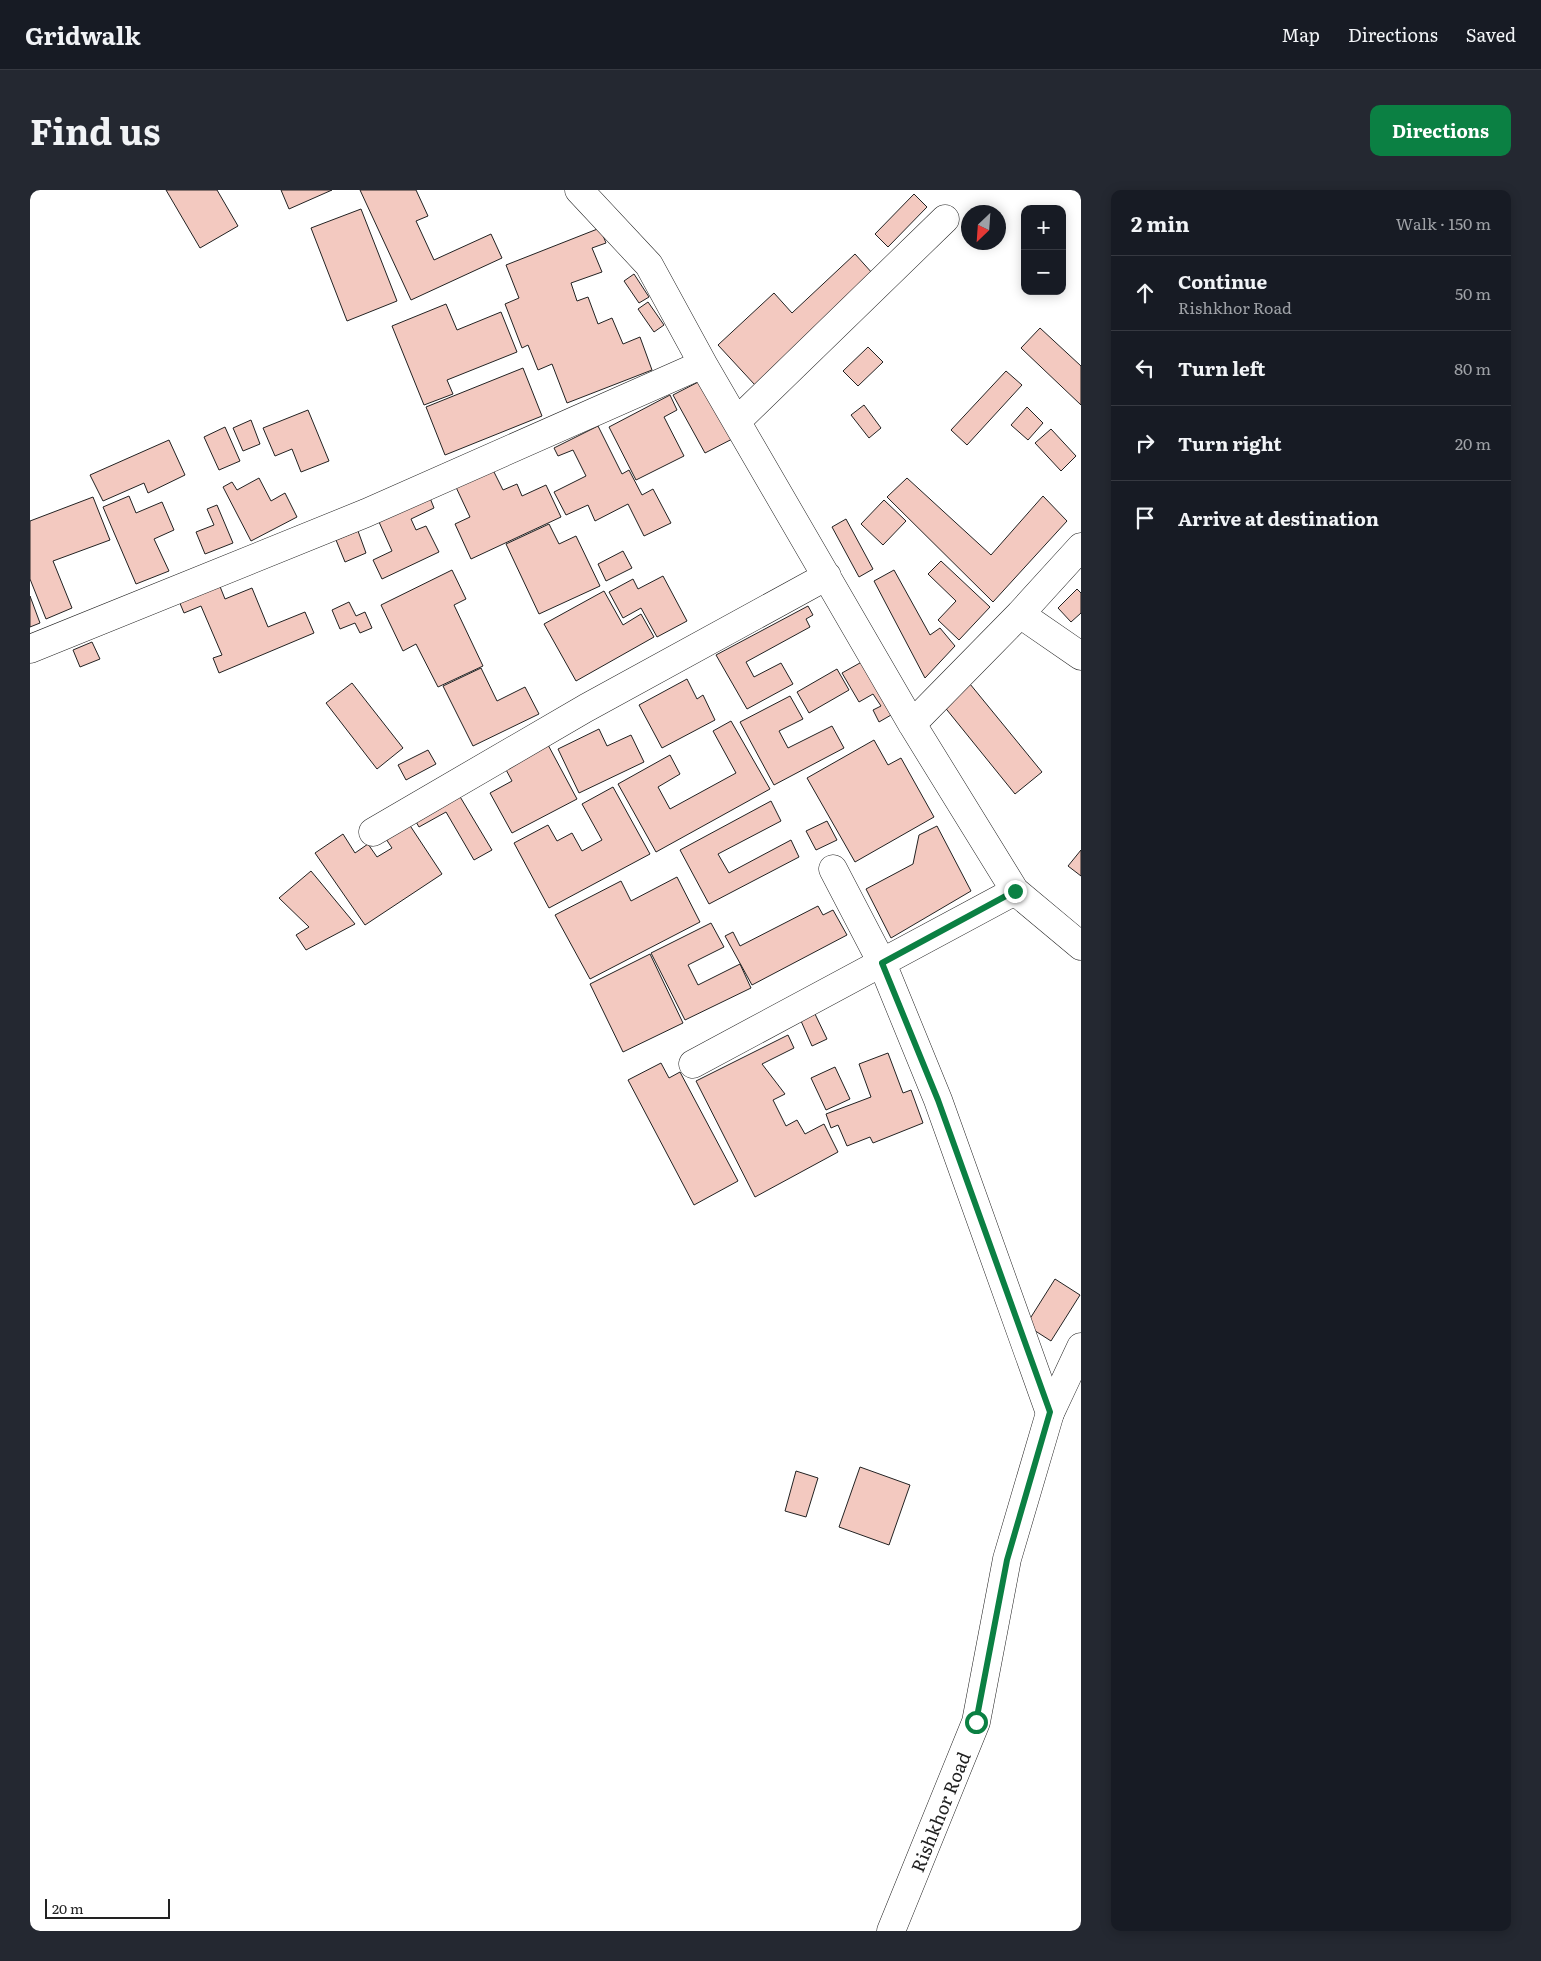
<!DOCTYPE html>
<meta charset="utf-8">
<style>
:root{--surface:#171b24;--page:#242831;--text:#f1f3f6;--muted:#9ea1a6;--line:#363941;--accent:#0b8043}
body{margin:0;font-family:Literata,serif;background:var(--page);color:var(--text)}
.controls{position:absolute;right:15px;top:15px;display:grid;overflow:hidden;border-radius:10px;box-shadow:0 2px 12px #0003}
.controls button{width:45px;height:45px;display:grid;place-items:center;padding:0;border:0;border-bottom:1px solid var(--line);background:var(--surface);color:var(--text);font:25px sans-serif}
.compass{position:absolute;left:931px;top:15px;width:45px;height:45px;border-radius:50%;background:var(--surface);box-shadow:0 2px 12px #0003;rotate:205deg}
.scale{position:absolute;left:15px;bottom:12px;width:125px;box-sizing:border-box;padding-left:5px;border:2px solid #222;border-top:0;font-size:14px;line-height:18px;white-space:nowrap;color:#222;-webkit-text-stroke:4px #fff;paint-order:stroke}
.stop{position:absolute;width:15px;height:15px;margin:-11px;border:4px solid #0b8043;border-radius:50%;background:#fff}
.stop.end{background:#0b8043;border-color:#fff;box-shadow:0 1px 5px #0008}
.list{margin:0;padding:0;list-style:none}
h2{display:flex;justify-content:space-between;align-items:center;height:65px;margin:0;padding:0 20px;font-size:21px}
h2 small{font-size:16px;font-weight:400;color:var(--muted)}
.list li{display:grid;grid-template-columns:32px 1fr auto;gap:15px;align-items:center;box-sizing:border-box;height:75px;padding:0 20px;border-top:1px solid var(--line)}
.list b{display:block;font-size:19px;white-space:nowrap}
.list p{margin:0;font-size:16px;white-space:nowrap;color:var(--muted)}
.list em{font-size:16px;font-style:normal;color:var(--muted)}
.icon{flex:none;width:28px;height:28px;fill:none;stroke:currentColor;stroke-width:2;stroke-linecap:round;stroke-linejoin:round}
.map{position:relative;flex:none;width:1051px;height:1741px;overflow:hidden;border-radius:10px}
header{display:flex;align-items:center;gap:30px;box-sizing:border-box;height:70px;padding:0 25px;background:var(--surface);border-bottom:1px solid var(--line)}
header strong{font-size:24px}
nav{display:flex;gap:28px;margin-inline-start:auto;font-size:18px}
.intro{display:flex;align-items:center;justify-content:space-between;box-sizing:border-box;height:120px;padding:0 30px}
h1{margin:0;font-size:35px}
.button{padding:12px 22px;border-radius:10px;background:var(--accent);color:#fff;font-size:18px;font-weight:700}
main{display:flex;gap:30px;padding:0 30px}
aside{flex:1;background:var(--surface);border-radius:10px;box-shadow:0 2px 12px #0003}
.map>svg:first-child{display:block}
</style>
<header>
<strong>Gridwalk</strong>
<nav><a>Map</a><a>Directions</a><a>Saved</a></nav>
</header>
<div class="intro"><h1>Find us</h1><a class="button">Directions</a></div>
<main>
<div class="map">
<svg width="1051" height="1741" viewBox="0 0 1051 1741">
<rect width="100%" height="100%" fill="#fff"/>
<path fill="#f3c9c0" stroke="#222" d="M136 0H187L208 36 170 58Z
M251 0H302L259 19Z
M330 0H386L398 26 386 31 404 70 461 44 472 68 381 110Z
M884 4 897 17 858 57 845 44Z
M331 19 367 111 317 131 281 38Z
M570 38 576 53 562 58 572 82 541 93 547 111 558 107 568 134 582 128 593 154 610 147 622 180 537 213 522 174 508 180 498 155 492 158 475 114 489 108 476 75Z
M825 64 843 84 725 195 688 155 744 103 762 123Z
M604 84 619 107 609 113 594 91Z
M618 112 634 135 624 142 608 119Z
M416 114 427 140 471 122 487 162 417 190 423 204 394 215 362 136Z
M1010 138 1051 176V215L991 158Z
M838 157 853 172 828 196 813 181Z
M493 178 512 226 415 265 396 217Z
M976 181 992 195 937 255 921 240Z
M676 188 708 246 675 263 643 205Z
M640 205 647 220 634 227 654 266 606 290 579 237Z
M834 215 851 238 839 248 821 225Z
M997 217 1013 233 998 250 981 235Z
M278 220 299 271 271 282 262 259 245 266 233 238Z
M221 230 230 254 213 261 203 238Z
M568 236 592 284 599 280 612 305 623 299 641 333 614 346 598 314 565 331 558 315 536 325 524 302 556 286 543 260 528 266 524 258Z
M195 237 210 271 189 280 174 247Z
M1021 239 1046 266 1031 281 1005 253Z
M139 250 155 285 118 303 114 293 73 311 60 285Z
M461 276 473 300 487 294 492 306 516 295 531 327 441 369 425 334 440 327 424 293Z
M229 288 241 311 255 303 267 327 221 351 193 297 202 292 207 300Z
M877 288 961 365 1013 306 1037 331 963 412 857 307Z
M99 306 106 323 132 312 144 340 124 349 139 381 106 394 73 317Z
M63 307 80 350 23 371 42 418 16 429 0 389V331Z
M400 308 404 318 381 329 386 340 396 336 409 362 352 389 343 370 362 361 349 332Z
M854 310 876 331 853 355 831 334Z
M187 315 203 353 175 364 166 342 184 335 177 319Z
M816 329 843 379 829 387 802 337Z
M519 334 529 354 546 346 570 396 509 424 476 354Z
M328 341 336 363 315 372 306 350Z
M593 361 602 378 576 391 568 374Z
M911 371 960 417 929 450 908 430 926 411 898 384Z
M422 380 436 409 424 415 453 476 408 497 386 454 373 461 351 415Z
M864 380 900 445 910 438 925 456 895 488 844 391Z
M633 386 657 431 627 447 611 418 593 428 579 402 603 389 608 399Z
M189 394 195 409 222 398 238 437 275 422 284 443 189 483 183 468 192 465 171 416 154 423 149 411Z
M1047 399 1051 403V423L1041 432 1028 418Z
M574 401 593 435 611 424 624 447 546 491 514 434Z
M0 406 10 433 0 437Z
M319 412 326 426 335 422 342 438 330 443 325 433 310 439 302 420Z
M778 416 783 425 776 429 780 437 716 472 724 487 751 473 763 494 717 519 686 465Z
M62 452 70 469 50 477 43 460Z
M837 469 868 521 849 532 843 520 851 516 843 504 829 512 812 483Z
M451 478 467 511 495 497 509 524 443 556 413 496Z
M807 479 819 500 779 523 767 502Z
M657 489 667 509 673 505 685 530 632 558 609 515Z
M322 493 373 558 347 579 296 513Z
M940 494 1012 582 985 604 913 515Z
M760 506 773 529 749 541 758 558 802 536 814 558 744 595 710 532Z
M701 531 740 599 626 662 588 594 640 565 650 584 628 597 640 619 706 583 683 541Z
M569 539 577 556 601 545 614 572 549 603 528 559Z
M844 550 858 575 871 568 904 627 825 672 777 588Z
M517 553 547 609 482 643 460 603 482 591 474 576Z
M398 560 406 574 376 590 368 575Z
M583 597 620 664 519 718 484 653 518 635 527 651 542 643 552 661 572 650 552 614Z
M426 600 462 660 444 670 416 622 389 637 382 625Z
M741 611 751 631 688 664 699 683 761 650 769 667 679 714 650 660Z
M375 628 412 684 335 735 285 663 313 644 325 663 338 654 347 667 362 658 352 643Z
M797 631 807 650 786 660 776 641Z
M907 636 941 701 861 748 836 699 883 674 889 645Z
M1051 660V686L1038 676Z
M281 681 325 734 276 760 266 745 279 737 249 708Z
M647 687 670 732 560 789 525 725 591 691 601 711Z
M788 716 793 725 803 720 817 745 722 795 695 746 703 742 710 756Z
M681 733 694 757 658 775 668 795 710 774 721 798 655 830 621 763Z
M620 764 653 833 593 862 560 794Z
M785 824 797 849 782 856 771 831Z
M758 845 764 858 732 874 755 904 743 910 756 936 767 930 775 944 794 934 808 962 725 1007 666 891Z
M858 863 873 903 881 900 893 933 843 953 840 947 817 956 808 935 801 938 796 924 841 907 829 874Z
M631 873 639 888 650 882 708 991 664 1015 598 890Z
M805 877 820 909 796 920 781 888Z
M1025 1089 1050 1105 1021 1151 996 1135Z
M830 1277 880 1295 859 1355 809 1337Z
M766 1281 788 1288 776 1327 755 1321Z"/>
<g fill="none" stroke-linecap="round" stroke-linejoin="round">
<defs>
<path id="minor" d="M549 0 619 75 673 174 882 534 985 701 1051 756
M707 231 915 29
M990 424 1051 466
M0 459 336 323 673 174
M882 534 990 424 1051 357
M343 642 556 518 797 386
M803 679 852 773 908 910 1020 1223
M663 874 985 701"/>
<g id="tertiary">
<path id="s1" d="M861 1741 946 1532 977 1369 1020 1223 1051 1157"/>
</g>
</defs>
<use href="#minor" stroke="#222" stroke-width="29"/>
<use href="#tertiary" stroke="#222" stroke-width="29"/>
<use href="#minor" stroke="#fff" stroke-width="28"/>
<use href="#tertiary" stroke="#fff" stroke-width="28"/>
</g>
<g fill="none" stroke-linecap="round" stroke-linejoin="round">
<path stroke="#0b8043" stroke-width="6" d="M946 1532 977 1370 1020 1222 908 910 852 773 985 701"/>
</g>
<g text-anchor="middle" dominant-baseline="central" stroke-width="4" stroke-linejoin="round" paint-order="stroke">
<g font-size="18" fill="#222" stroke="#fff">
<text stroke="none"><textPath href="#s1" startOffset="129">Rishkhor Road</textPath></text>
</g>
</g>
</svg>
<div class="controls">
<button>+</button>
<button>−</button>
</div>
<svg class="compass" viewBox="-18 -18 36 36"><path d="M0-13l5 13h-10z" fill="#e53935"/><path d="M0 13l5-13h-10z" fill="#9ea1a6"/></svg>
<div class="scale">20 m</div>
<div class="stop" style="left:946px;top:1532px"></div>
<div class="stop end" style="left:985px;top:701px"></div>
</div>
<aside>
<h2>2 min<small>Walk · 150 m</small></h2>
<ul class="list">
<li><svg class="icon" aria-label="ahead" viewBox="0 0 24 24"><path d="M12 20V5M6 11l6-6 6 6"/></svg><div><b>Continue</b><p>Rishkhor Road</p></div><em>50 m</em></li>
<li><svg class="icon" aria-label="left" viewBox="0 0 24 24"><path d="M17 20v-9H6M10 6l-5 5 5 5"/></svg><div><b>Turn left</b></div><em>80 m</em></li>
<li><svg class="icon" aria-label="right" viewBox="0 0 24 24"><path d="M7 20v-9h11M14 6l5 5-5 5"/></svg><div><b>Turn right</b></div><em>20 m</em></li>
<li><svg class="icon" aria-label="arrive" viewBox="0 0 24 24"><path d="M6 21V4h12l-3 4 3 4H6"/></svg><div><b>Arrive at destination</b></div></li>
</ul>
</aside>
</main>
